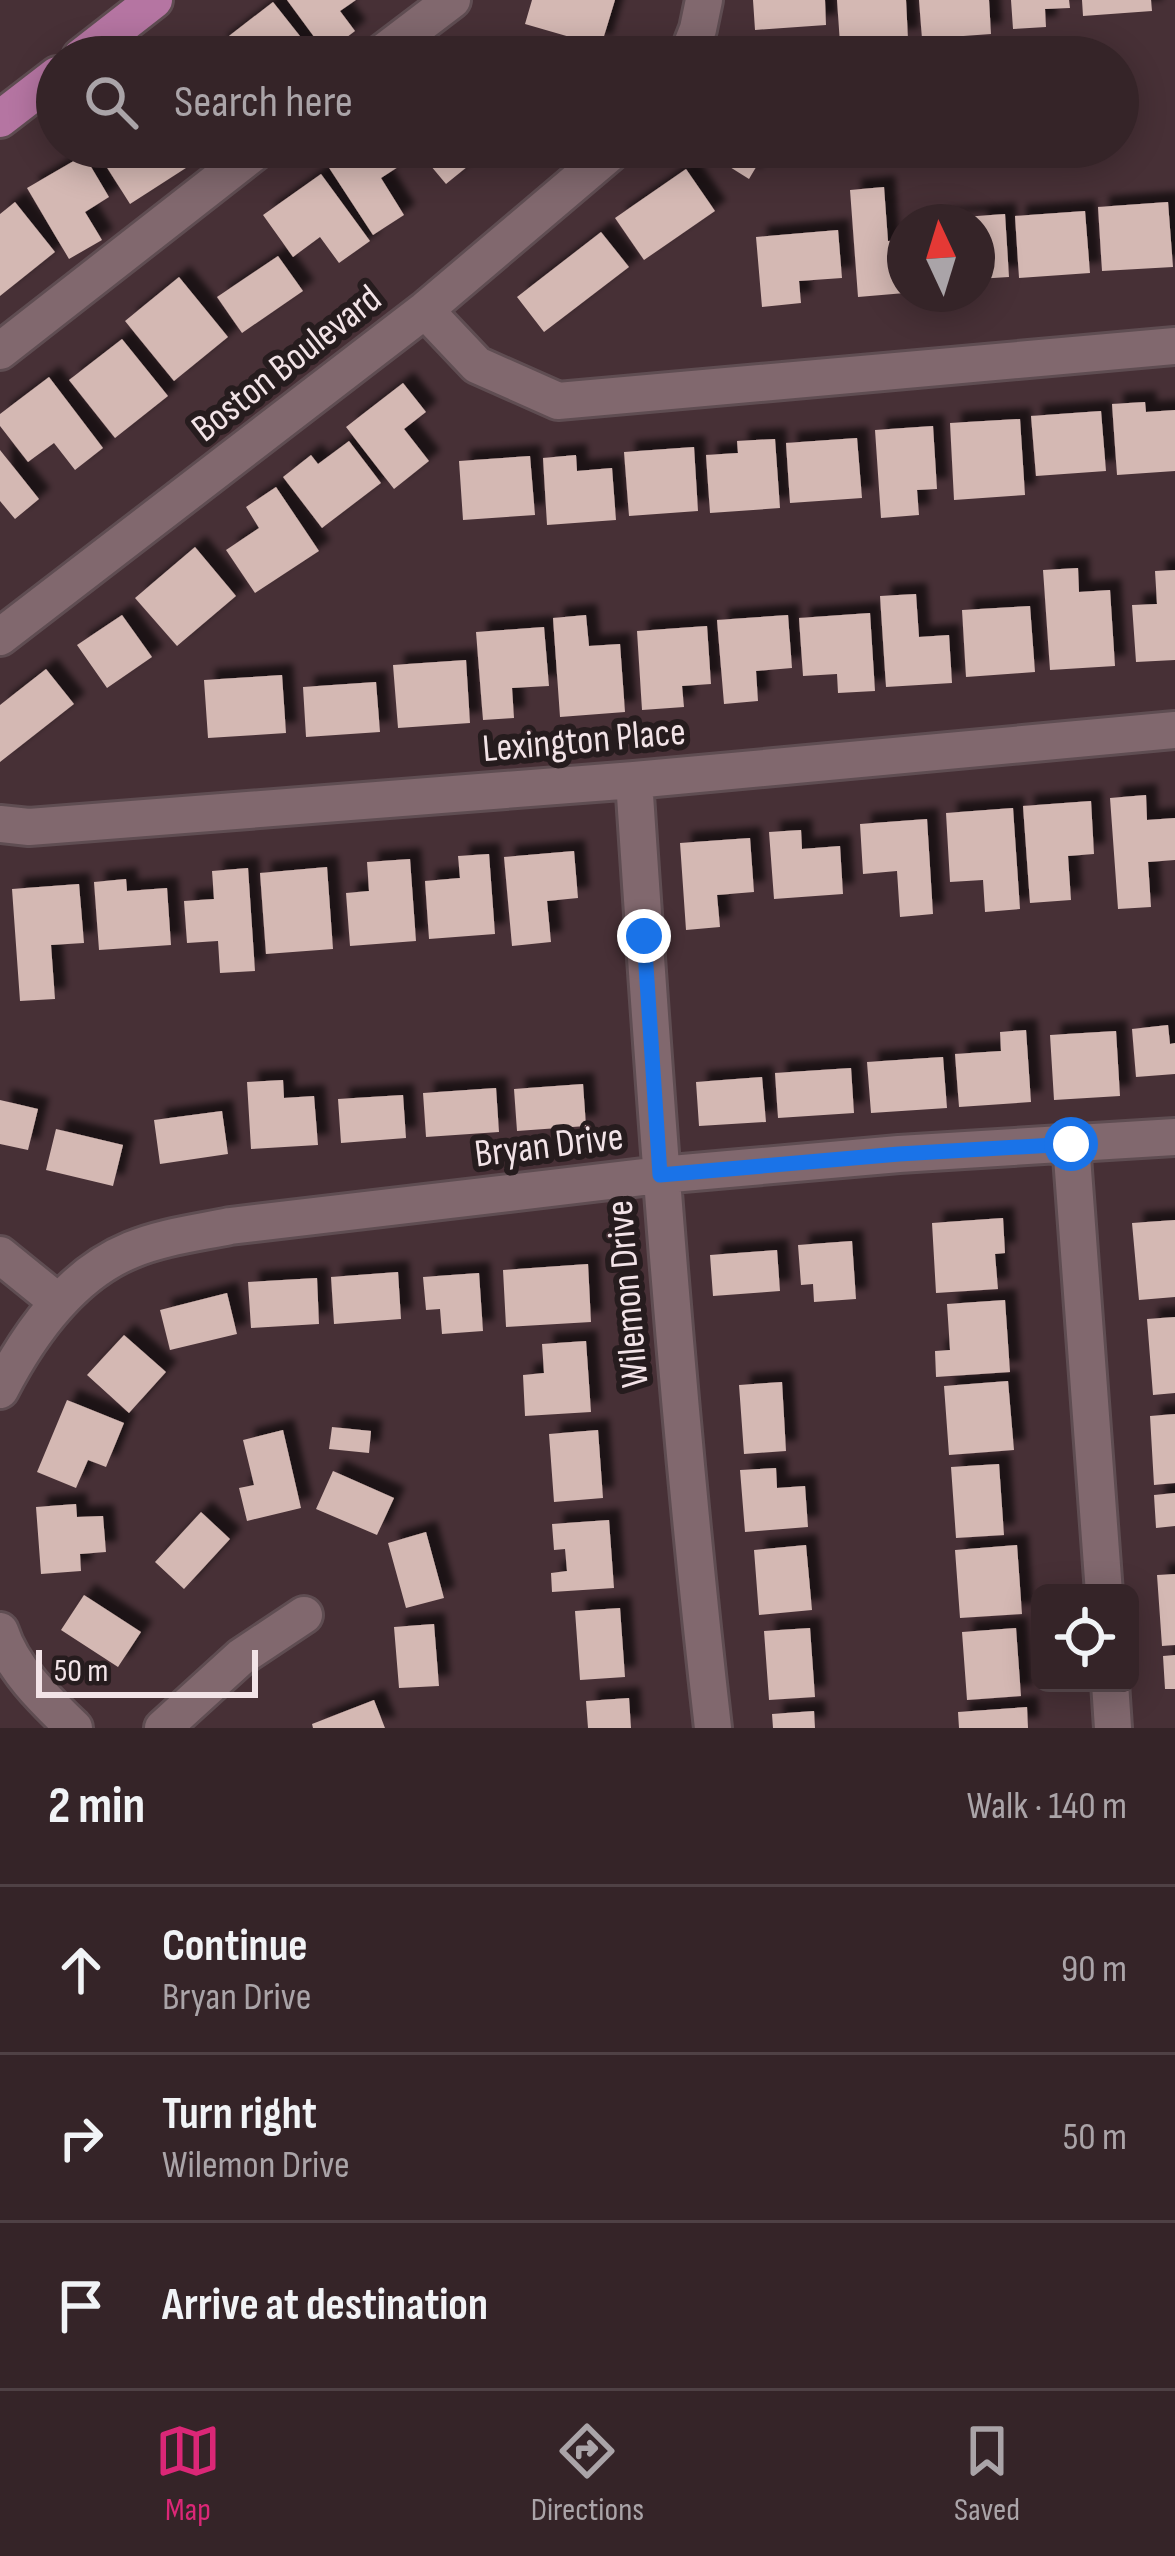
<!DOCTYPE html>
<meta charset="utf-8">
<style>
:root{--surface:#352428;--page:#3d2c30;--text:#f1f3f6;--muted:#aaa4a8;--line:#4f4145;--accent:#db2777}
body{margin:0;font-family:"Sofia Sans Condensed",sans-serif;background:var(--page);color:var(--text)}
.controls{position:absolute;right:36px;bottom:36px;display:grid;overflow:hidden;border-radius:18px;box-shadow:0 6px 30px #0003}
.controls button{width:108px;height:108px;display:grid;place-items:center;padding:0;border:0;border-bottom:3px solid var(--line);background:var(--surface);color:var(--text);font:60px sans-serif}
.compass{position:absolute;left:887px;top:204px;width:108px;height:108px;border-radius:50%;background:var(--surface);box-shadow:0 6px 30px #0003;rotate:356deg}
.scale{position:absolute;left:36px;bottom:30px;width:222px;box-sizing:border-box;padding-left:12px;border:6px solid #f2e3e7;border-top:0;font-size:33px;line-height:42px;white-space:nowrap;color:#f2e3e7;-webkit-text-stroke:9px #261c1e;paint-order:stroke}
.stop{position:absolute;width:36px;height:36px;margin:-27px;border:9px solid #1a73e8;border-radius:50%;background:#fff}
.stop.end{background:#1a73e8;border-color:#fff;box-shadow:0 3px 12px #0008}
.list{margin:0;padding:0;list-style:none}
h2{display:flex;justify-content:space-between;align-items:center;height:156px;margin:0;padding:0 48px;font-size:51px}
h2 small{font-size:39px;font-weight:400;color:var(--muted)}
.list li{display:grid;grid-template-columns:78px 1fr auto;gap:36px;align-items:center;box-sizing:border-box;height:168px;padding:0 48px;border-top:3px solid var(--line)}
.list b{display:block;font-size:45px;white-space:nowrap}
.list p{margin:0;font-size:39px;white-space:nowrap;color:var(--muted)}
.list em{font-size:39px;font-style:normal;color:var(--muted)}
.icon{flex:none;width:66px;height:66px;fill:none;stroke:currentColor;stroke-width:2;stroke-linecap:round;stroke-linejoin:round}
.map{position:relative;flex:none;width:1175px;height:1728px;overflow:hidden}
.search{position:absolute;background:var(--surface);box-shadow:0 6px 30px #0003;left:36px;right:36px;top:36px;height:132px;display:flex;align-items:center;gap:30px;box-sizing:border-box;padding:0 42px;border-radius:66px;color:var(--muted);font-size:45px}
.sheet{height:660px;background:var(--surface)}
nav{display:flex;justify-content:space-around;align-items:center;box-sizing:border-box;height:168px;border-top:3px solid var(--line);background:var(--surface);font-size:33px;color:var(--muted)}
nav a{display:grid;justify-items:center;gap:6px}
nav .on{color:var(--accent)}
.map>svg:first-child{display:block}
</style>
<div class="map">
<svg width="1175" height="1728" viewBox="0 0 1175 1728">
<defs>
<filter id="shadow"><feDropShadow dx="11" dy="-11" stdDeviation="3" flood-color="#0009"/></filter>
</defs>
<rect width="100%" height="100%" fill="#473036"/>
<path fill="#d4b8b3" filter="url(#shadow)" d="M287 0H356L340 11 355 31 326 53Z
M532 0H615L601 46 525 24Z
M753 0H825L826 25 755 30Z
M837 0H906L908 39 840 44Z
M919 0H989L991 34 922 39Z
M1011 0H1069L1070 8 1045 9 1046 27 1013 29Z
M1082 0H1151L1152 11 1083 16Z
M273 2 311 50 302 57H225L216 46Z
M94 147H177L189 166 130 204Z
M337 147H400L409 160 381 178 404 215 373 235 322 157Z
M415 147H461L473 162 446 184Z
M698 147H768L749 179Z
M84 155 109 197 85 212 102 240 69 259 27 188Z
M686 169 715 211 644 260 615 218Z
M321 174 370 241 339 263 320 237 293 257 263 215Z
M884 187 888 241 905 240V293L858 297 850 190Z
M15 202 55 252 0 296V214Z
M1168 202 1173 267 1102 271 1098 207Z
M1085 211 1090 273 1019 278 1015 216Z
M1005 214 1009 277 977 279V222H936V219Z
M838 230 842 278 799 281 801 303 762 307 756 237Z
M601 232 629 267 544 332 517 297Z
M278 256 303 291 242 333 217 297Z
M179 277 228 337 174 381 125 321Z
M122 339 168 396 115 438 69 380Z
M49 377 103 448 75 470 54 443 28 462 0 426V414Z
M403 383 426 412 404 429 429 461 394 489 346 427Z
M1145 402 1146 412 1175 410V471L1117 475 1112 404Z
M1101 411 1106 471 1036 476 1031 416Z
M1020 419 1025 495 954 500 950 423Z
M933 426 937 489 917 490 919 515 881 518 875 430Z
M857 438 862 498 790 503 786 443Z
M775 439 780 508 710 513 706 455 738 453 737 441Z
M349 441 381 483 322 528 283 477 311 455 318 464Z
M694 447 698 511 629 516 624 452Z
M0 450 39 499 15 519 0 501Z
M576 455 577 471 612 468 616 520 547 525 543 458Z
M530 456 535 515 463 520 459 461Z
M276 487 319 551 255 593 226 550 259 528 246 507Z
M195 547 236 596 177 646 135 598Z
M1078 568 1079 592 1110 590 1115 666 1050 670 1043 570Z
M1175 570V660L1136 662 1132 605 1157 604 1155 571Z
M916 594 919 637 949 635 952 683 886 687 880 596Z
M1030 606 1035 672 966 677 962 610Z
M870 613 875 691 838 693 837 674 803 676 799 618Z
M122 615 152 657 107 688 77 645Z
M586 615 589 646 620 644 625 712 560 717 553 618Z
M788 615 792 668 756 671 758 701 724 704 717 620Z
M707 626 711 684 682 686 684 707 642 710 637 631Z
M544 627 549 686 512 688 514 718 483 720 476 632Z
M466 660 470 723 398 728 393 665Z
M46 669 74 704 0 762V705Z
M282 675 286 733 208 738 204 680Z
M376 682 380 732 306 737 303 687Z
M1146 795 1147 820 1175 818V860L1148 862 1151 907 1118 909 1110 798Z
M1091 801 1094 854 1068 856 1071 900 1030 903 1023 806Z
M1013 808 1020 909 985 912 983 880 950 882 946 813Z
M927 819 933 914 900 917 897 871 863 874 860 824Z
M801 830 802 849 840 846 843 894 774 899 769 832Z
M750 838 754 892 717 895 720 927 686 930 680 843Z
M574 851 578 898 547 901 551 942 512 946 504 857Z
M489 854 495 934 429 939 425 881 460 878 458 856Z
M410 859 416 941 350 946 346 893 369 891 367 862Z
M327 867 333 949 266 954 260 873Z
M248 868 255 971 220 973 218 941 187 943 184 901 214 899 212 871Z
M126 879 127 891 167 888 171 945 99 950 94 882Z
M79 884 84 943 51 945 55 999 20 1001 12 889Z
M1168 1025 1170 1044 1175 1043V1074L1136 1077 1132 1029Z
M1026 1030 1031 1102 959 1107 955 1054 1001 1051 1000 1032Z
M1116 1031 1120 1096 1054 1100 1050 1035Z
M943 1057 947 1108 871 1113 867 1062Z
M851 1068 854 1113 778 1118 775 1073Z
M762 1077 766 1122 699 1126 696 1082Z
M283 1080 284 1098 314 1096 318 1145 251 1149 247 1082Z
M583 1084 586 1126 517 1131 514 1089Z
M496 1088 499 1132 426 1137 423 1093Z
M403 1095 406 1138 341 1143 338 1099Z
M0 1100 38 1109 28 1150 0 1144Z
M222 1111 228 1154 160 1164 154 1120Z
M56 1129 123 1145 113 1186 46 1170Z
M1003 1218 1005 1253 995 1254 998 1289 936 1293 932 1223Z
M1175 1220V1297L1139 1300 1132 1223Z
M852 1241 856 1299 814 1302 813 1284 801 1285 798 1245Z
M777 1250 780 1291 713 1296 710 1255Z
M588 1264 591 1322 506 1327 503 1270Z
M398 1272 401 1319 334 1324 331 1277Z
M479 1273 483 1331 442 1334 440 1309 426 1310 423 1277Z
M317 1278 319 1324 251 1328 248 1282Z
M227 1293 237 1334 170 1350 160 1310Z
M1005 1300 1010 1372 936 1377 935 1351 950 1350 947 1304Z
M1175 1317V1393L1153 1395 1147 1319Z
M124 1335 166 1372 129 1413 87 1375Z
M586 1341 591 1412 525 1416 523 1375 544 1373 542 1344Z
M1008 1381 1014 1450 949 1455 944 1386Z
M782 1382 786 1451 744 1454 739 1385Z
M67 1400 124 1423 106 1467 88 1460 76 1488 37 1472Z
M1175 1414V1483L1154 1485 1150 1416Z
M332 1427 371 1431 369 1453 329 1449Z
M283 1430 301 1508 247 1521 239 1488 254 1485 243 1440Z
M598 1430 603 1498 554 1502 549 1434Z
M999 1464 1004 1535 956 1538 951 1467Z
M776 1468 777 1488 805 1486 808 1527 745 1532 740 1470Z
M333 1471 394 1498 377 1535 316 1509Z
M1175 1493V1526L1156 1528 1154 1495Z
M76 1504 77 1517 103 1516 106 1552 80 1554 81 1571 41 1574 36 1507Z
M201 1512 230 1539 184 1589 155 1562Z
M609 1520 614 1588 552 1592 551 1573 567 1571 565 1549 554 1550 552 1524Z
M426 1532 444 1598 406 1608 388 1543Z
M806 1545 812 1610 759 1615 754 1550Z
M1017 1545 1022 1614 960 1618 955 1550Z
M1175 1574V1645L1162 1646 1157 1575Z
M84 1595 141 1632 118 1667 61 1630Z
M620 1608 625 1677 580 1680 575 1611Z
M434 1624 439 1686 399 1688 394 1627Z
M810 1628 815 1697 769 1700 764 1631Z
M1016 1628 1021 1696 967 1700 962 1632Z
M1175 1655V1689H1165L1163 1656Z
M629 1698 631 1728H588L586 1701Z
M374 1700 385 1728H313L312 1724Z
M1027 1707 1028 1728H959L958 1712Z
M814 1711 815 1728H773L772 1714Z"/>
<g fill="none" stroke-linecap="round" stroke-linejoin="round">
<defs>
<path id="minor" d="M377 57 452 0
M687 57 698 29 704 0
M425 310 477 365 558 401 1175 346
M0 351 261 147
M0 637 425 310 617 147
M634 780C655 1097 677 1413 713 1728
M0 824 29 827 634 780 1175 730
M1071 1143 1104 1593
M0 1255 58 1302
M0 1390C29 1334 70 1275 131 1250 162 1237 196 1233 230 1226L660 1175 899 1154 1175 1137
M0 1631C12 1669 46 1701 74 1728
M1110 1683 1113 1728
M163 1728 241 1657 304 1615"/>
<path id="major" d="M81 57 154 0
M0 119 57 75"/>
</defs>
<use href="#minor" stroke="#5f4d52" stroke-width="42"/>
<use href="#major" stroke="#5f4d52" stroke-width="42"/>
<use href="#minor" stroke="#81686e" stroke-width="36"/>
<use href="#major" stroke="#b575a2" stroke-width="36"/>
</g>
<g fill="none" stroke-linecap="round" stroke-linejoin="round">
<path stroke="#1a73e8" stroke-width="15" d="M644 936 660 1175 899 1154 1071 1144"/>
</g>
<g text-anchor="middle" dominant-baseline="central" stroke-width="12" stroke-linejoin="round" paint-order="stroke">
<g font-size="39" fill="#f2e3e7" stroke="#261c1e">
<text transform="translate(287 364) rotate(-38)">Boston Boulevard</text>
<text transform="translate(584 741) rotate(-5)">Lexington Place</text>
<text transform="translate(549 1146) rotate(-7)">Bryan Drive</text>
<text transform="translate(628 1294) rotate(-95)">Wilemon Drive</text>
</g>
</g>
</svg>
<div class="controls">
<button><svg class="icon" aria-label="locate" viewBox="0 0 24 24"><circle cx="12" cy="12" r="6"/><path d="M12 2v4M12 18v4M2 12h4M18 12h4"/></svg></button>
</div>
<svg class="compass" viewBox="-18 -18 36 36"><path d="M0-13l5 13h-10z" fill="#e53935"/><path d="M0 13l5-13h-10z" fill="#aaa4a8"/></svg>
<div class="scale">50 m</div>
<div class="stop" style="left:1071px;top:1144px"></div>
<div class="stop end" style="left:644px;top:936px"></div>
<div class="search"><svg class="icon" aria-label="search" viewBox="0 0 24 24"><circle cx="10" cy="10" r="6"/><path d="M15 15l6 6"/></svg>Search here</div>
</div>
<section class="sheet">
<h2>2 min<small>Walk · 140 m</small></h2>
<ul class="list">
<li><svg class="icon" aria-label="ahead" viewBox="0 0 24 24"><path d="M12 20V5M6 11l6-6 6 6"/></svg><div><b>Continue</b><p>Bryan Drive</p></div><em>90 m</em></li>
<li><svg class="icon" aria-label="right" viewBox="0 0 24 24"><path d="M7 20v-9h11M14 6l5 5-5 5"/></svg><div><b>Turn right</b><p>Wilemon Drive</p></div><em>50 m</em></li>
<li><svg class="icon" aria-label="arrive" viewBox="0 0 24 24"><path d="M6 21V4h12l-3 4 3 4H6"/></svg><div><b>Arrive at destination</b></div></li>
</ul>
</section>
<nav>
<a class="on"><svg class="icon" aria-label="map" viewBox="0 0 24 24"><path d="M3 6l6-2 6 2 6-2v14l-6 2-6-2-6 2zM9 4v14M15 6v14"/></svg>Map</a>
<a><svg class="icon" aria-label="directions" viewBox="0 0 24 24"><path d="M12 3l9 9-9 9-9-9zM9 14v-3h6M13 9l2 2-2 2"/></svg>Directions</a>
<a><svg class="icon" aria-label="saved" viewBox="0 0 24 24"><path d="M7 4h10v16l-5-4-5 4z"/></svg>Saved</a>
</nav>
